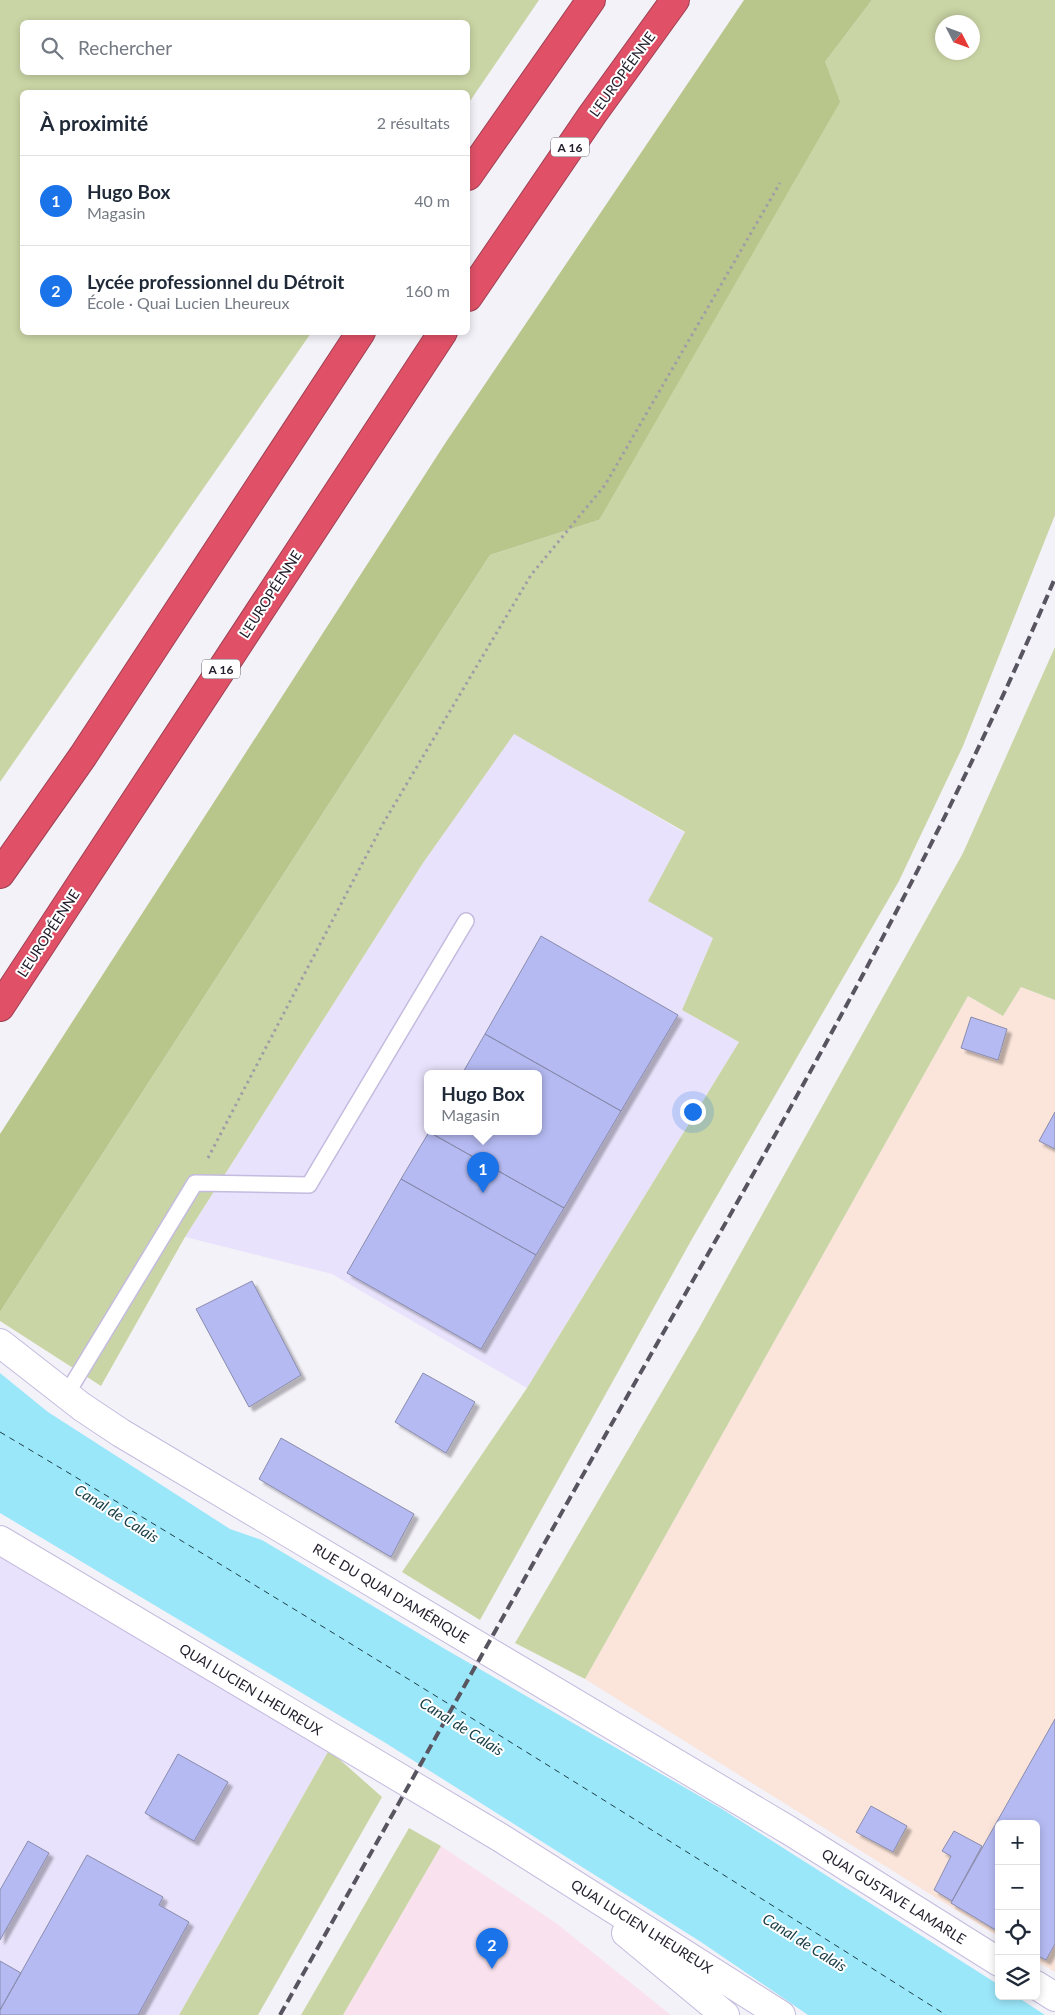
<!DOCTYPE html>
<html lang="fr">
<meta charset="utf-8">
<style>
:root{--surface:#fff;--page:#f2f2f3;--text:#1f2937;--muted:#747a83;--line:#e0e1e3;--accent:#1a73e8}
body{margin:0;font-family:Lato,sans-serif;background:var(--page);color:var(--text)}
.controls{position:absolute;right:15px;bottom:15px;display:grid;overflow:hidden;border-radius:8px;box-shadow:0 2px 8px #0003}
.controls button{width:45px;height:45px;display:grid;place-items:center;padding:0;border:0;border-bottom:1px solid var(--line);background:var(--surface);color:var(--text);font:25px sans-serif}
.compass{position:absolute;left:935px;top:15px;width:45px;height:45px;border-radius:50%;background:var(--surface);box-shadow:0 2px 8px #0003;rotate:132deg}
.you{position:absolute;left:692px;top:1111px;width:18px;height:18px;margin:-12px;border:4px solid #fff;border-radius:50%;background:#1a73e8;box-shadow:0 0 0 8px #1a73e833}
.badge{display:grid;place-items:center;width:32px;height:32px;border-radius:50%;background:var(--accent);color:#fff;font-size:16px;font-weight:700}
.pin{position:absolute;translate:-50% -41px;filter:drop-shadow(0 1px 2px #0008)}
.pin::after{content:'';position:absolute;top:26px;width:18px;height:15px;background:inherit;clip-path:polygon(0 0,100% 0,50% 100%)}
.popup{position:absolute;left:424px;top:1070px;width:118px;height:65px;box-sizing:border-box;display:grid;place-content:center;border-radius:8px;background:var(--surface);filter:drop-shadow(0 1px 4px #0005);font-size:16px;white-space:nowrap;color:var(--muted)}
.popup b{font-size:19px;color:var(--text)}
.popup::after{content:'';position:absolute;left:50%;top:100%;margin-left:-10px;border:10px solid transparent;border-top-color:var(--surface)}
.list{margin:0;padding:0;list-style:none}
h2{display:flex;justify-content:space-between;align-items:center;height:65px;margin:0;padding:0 20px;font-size:21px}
h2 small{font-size:16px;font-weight:400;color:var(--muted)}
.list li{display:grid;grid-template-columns:32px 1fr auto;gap:15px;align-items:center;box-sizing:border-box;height:90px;padding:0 20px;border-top:1px solid var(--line)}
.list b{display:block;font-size:19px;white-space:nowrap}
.list p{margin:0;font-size:16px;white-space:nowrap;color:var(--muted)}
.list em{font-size:16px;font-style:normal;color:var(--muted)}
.icon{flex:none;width:28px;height:28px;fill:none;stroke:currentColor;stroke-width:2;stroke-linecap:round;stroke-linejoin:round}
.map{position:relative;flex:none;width:1055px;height:2015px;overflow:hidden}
.search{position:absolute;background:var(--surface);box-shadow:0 2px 8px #0003;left:20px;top:20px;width:450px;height:55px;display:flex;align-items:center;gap:12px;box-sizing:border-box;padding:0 18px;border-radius:8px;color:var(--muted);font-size:19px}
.panel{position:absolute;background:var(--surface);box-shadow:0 2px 8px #0003;left:20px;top:90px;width:450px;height:245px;border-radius:8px}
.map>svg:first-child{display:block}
</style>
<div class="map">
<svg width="1055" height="2015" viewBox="0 0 1055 2015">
<defs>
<filter id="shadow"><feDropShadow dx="4.5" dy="4.5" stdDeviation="1" flood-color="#0004"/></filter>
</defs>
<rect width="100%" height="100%" fill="#f4f2f9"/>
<path fill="#e9e2fc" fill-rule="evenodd" d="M514 733 685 833 713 938 682 1010 739 1042 527 1388 332 1274 185 1237 423 863ZM428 1074H538V1132H428Z
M0 1553 329 1750 179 2015H0Z"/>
<path fill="#fbe4d9" d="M1021 987 1055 1000V1972L1036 1961V1824H999V1937L585 1679 968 996 1003 1016Z"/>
<path fill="#f9e2ee" d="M441 1846 556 1923 671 2015H343Z"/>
<path fill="#cad5a5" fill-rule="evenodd" d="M0 0H539L468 104V92H22V332L311 333 0 782ZM22 22H468V72H22Z
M872 0H1055V515L963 746 899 881 692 1239 480 1620 402 1572 527 1388 739 1042 682 1010 713 938 648 901 685 832 514 734 423 863 185 1237 101 1386 0 1321V1312L490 555 599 520 825 62ZM942 22H972V52H942Z
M1055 647V1000L1021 987 1003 1016 968 996 585 1679 515 1643 698 1330 963 853Z
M329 1750 382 1797 258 2015H179Z
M409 1828 441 1846 343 2015H301Z"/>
<path fill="#b8c58b" d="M744 0H872L825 62 840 102 599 520 490 555 0 1312V1134L446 442Z"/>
<path fill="#9be7fa" d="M0 1373 48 1412 230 1529 262 1540 445 1649 722 1809 999 1985V1996H1016L1045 2015H808L701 1942 384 1742 0 1513Z"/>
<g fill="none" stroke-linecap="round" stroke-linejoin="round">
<path stroke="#1d414a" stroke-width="1" stroke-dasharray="6 5" stroke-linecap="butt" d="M0 1432C318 1621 633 1817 946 2015"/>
</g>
<path fill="#b5baf2" stroke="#898cad" filter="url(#shadow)" d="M541 936 678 1015 621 1111 485 1034Z
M971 1017 1007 1029 998 1060 961 1048Z
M485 1034 621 1111 564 1208 429 1132H538V1074H462Z
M1055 1112V1149L1039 1141Z
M429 1132 564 1208 536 1255 401 1179Z
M401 1179 536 1255 481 1349 347 1273Z
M252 1281 301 1375 249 1407 196 1309Z
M423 1373 475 1402 446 1453 395 1422Z
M281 1438 414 1514 391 1557 259 1479Z
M1055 1719V1944L1046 1960 1036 1955V1824H999V1932L951 1903Z
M178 1754 228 1782 194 1841 145 1813Z
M871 1806 907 1826 893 1852 856 1832Z
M954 1831 982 1846 952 1901 934 1890 951 1856 942 1851Z
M28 1841 49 1853 0 1940V1890Z
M87 1855 163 1897 159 1905 189 1922 138 2015H0V2010Z
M0 1961 21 1973 0 2010Z"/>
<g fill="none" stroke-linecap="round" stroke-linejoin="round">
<defs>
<path id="lane" d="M66 1395 195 1183 309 1185 466 921"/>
<path id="street" d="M0 1343 82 1407 121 1433 790 1831 999 1962
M1036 1985 1055 1997"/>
<path id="secondary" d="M0 1540 501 1838 781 2015
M626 1933 725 2015"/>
<path id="highway" d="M468 176 591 0
M468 297 592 115 675 0
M0 874 83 756 361 332
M0 1007 443 332"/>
</defs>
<use href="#lane" stroke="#c4bbde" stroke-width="18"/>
<use href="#street" stroke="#c4bbde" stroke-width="30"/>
<use href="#secondary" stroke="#c4bbde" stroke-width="30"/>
<use href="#highway" stroke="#9e4053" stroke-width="30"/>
<path stroke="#a09da7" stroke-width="3" stroke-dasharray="2.5 4" stroke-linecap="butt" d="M208 1158 384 822 531 575 605 485 780 183"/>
<use href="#lane" stroke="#fff" stroke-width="15"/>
<use href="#street" stroke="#fff" stroke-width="28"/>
<use href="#secondary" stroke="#fff" stroke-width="28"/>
<use href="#highway" stroke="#e05167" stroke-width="28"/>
<path stroke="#585560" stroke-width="4" stroke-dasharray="10 5" stroke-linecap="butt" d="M280 2015C406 1791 531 1566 658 1342 800 1092 943 843 1055 578"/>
</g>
<g text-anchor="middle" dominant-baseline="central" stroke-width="4" stroke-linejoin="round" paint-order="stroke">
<g fill="#fff" stroke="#66636c" stroke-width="1">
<rect x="551" y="137.5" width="38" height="19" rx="4"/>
<rect x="202" y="659.5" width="38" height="19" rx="4"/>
</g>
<g font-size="12" font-weight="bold" fill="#24202d">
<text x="570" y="147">A 16</text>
<text x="221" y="669">A 16</text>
</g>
<g font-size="14" fill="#24202d" stroke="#fff">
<text transform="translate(622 74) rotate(-54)">L'EUROPÉENNE</text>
<text transform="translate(270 594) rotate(-57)">L'EUROPÉENNE</text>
<text transform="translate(48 933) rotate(-57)">L'EUROPÉENNE</text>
<text transform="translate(391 1593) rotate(31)">RUE DU QUAI D'AMÉRIQUE</text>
<text transform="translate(251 1689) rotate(31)">QUAI LUCIEN LHEUREUX</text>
<text transform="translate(894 1896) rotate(32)">QUAI GUSTAVE LAMARLE</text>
<text transform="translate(642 1926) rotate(32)">QUAI LUCIEN LHEUREUX</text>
</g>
<g font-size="15" font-style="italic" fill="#1d414a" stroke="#fff">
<text transform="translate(117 1513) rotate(32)">Canal de Calais</text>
<text transform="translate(462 1726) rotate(32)">Canal de Calais</text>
<text transform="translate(805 1942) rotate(32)">Canal de Calais</text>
</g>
</g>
</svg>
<div class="controls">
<button>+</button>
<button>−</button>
<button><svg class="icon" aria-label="locate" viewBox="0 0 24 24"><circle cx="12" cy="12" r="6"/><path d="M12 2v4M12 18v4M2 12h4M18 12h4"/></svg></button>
<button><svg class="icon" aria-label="layers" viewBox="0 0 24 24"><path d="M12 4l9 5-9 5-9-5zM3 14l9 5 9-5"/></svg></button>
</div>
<svg class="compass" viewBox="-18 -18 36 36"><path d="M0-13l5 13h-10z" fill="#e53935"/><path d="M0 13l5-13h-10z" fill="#747a83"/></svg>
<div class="you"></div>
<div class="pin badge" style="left:483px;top:1193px">1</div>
<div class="popup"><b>Hugo Box</b>Magasin</div>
<div class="pin badge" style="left:492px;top:1969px">2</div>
<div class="search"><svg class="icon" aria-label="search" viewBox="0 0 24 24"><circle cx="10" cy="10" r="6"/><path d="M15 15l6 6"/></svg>Rechercher</div>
<section class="panel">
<h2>À proximité<small>2 résultats</small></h2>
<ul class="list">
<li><span class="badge">1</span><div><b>Hugo Box</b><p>Magasin</p></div><em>40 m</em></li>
<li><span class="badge">2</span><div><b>Lycée professionnel du Détroit</b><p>École · Quai Lucien Lheureux</p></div><em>160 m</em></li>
</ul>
</section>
</div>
